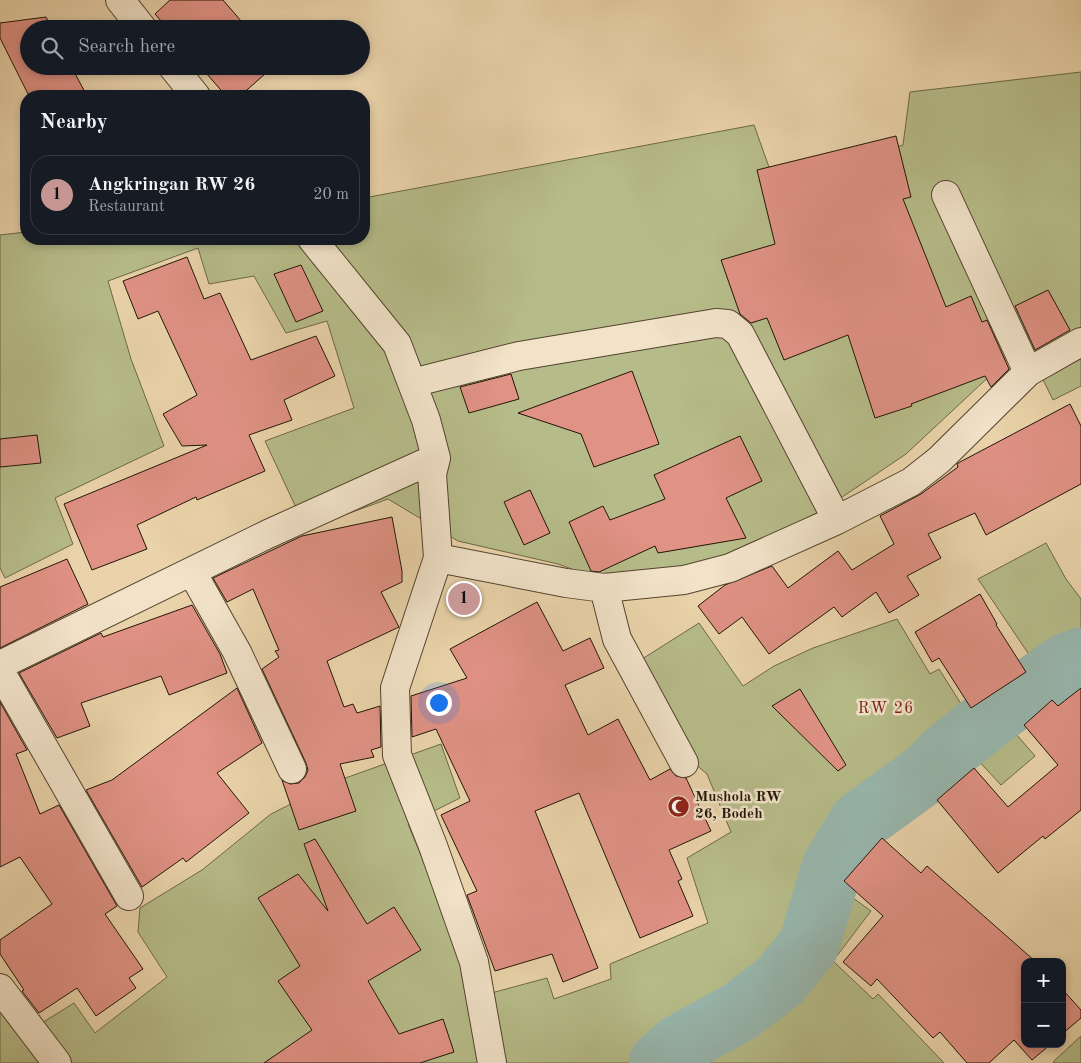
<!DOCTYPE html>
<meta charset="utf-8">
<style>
:root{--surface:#171b24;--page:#242831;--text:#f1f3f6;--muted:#9ea1a6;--line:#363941;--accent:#c59692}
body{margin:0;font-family:"Old Standard TT",serif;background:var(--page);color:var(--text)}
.controls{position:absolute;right:15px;bottom:15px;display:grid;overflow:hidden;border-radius:10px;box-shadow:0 2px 8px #0003}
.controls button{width:45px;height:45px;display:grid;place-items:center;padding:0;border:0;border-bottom:1px solid var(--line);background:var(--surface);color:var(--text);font:25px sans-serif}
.you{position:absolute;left:438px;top:702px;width:18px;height:18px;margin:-12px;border:4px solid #fff;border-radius:50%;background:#1a73e8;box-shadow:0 0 0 8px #1a73e833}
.badge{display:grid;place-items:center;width:32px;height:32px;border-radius:50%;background:var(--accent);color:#111;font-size:16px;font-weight:700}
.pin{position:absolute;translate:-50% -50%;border:2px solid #fff;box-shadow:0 1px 5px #0006}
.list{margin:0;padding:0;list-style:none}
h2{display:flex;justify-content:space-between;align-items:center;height:65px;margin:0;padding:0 20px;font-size:21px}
h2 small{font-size:16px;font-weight:400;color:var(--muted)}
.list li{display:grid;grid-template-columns:32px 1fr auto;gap:15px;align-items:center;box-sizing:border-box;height:80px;margin:0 10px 10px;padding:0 10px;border:1px solid var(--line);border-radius:20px}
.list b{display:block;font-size:19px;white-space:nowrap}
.list p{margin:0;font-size:16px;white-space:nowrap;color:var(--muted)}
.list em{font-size:16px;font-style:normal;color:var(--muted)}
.icon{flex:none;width:28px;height:28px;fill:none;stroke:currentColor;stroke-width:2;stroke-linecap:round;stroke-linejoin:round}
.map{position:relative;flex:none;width:1081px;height:1063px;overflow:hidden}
.search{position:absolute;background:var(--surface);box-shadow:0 2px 8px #0003;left:20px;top:20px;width:350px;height:55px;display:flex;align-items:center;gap:12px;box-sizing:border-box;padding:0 18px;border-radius:28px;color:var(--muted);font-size:19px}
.panel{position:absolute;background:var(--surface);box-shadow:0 2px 8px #0003;left:20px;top:90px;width:350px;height:155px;border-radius:20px}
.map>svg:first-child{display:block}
</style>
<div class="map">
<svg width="1081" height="1063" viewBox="0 0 1081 1063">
<rect width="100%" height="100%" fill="#ead3aa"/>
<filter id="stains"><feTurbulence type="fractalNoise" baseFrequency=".004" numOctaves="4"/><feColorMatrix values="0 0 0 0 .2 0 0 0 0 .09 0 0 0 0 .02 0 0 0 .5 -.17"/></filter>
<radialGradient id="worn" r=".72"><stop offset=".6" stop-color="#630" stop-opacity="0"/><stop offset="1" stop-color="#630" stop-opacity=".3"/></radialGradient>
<path fill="#b6bc89" stroke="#6c6848" d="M1081 72V386L1053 400 1025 343 906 454 826 508 731 558 617 578 583 573 558 564 458 541 388 499 306 529 265 441 354 408 327 321 286 333 254 276 209 284 198 248 108 281 131 359 164 446 55 498 73 544 5 578 0 568V235L26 232V239H364V198L754 125 775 184 903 145 910 92Z
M1046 543 1066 579 1081 599V644L1036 665 978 579Z
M897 619 930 674 939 669 970 718 990 704 1035 756 1001 785 974 756 968 759 931 795 884 820 839 875 838 887 871 911 833 961 873 999 878 994 944 1063H0V994L29 1031 74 1003 95 1033 167 977 138 932 140 908 202 870 271 814 337 781 441 744 460 798 408 824 460 949 470 994 495 992 547 978 554 999 611 979 610 964 708 923 687 858 731 832 707 774 694 763 639 661 699 623 743 686 774 666 813 648Z
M1081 1036V1063H1053L1055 1060Z"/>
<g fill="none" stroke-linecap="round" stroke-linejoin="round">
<path stroke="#98b7ae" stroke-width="61" d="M659 1063 679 1045 739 1012 780 981 809 945 832 867 859 822 928 772 945 754 995 714 1065 664 1081 658"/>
</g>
<path fill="#e09285" stroke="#211506" d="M170 0H223L248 29H168L155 14Z
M46 17 52 29H29V66H71L87 96H29L0 38V23Z
M200 66H274L240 96H226Z
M896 136 911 197 903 199 946 307 971 296 982 322 987 320 1009 369 991 387 985 376 911 404 912 406 875 418 848 335 784 360 767 318 751 323 740 314 721 260 775 244 757 170Z
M187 257 204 299 220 293 251 360 316 336 335 376 284 400 292 420 249 435 265 471 197 500 196 497 137 525 147 549 92 570 64 504 207 445 182 446 163 414 197 395 158 311 138 319 123 281Z
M301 265 323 311 296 322 274 274Z
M1048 290 1070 330 1035 350 1015 306Z
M632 371 659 444 594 467 581 434 518 413Z
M511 374 519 399 469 413 460 387Z
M1070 404 1081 426V484L986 535 975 513 928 534 941 558 907 576 919 595 889 613 876 592 842 617 834 607 769 654 742 617 719 634 698 606 725 585 772 566 788 588 838 551 852 570 894 544 880 516 921 494 958 467 957 464 960 462Z
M37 435 41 463 0 467V439Z
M740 436 762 481 726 498 746 538 658 553 655 546 599 572 591 571 569 522 603 506 610 520 665 499 654 475Z
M530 490 550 533 524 545 504 502Z
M392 517 402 571V582L381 592 399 627 327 661 344 707 353 704 357 713 380 706 381 747 371 750 374 757 340 764 356 811 299 830 282 780 290 784 299 783 305 777 308 770 306 763 262 669 279 657 275 651 279 650 253 589 227 602 213 578 302 536Z
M67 559 88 604 0 648V587Z
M980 594 997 624 996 625 1026 672 971 708 939 658 932 662 915 632Z
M537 602 563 651 590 638 604 668 565 685 588 735 618 719 650 780 670 769 676 776 686 778 711 831 669 850 682 879 678 881 693 916 640 938 579 793 535 811 598 968 563 982 552 954 495 971 467 895 477 891 441 815 470 801 436 729 412 737 411 696 467 678 450 649Z
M192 605 220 654 227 673 169 695 161 676 81 703 90 726 57 738 19 673 101 633 103 637Z
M237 688 262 743 217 773 249 813 186 862 183 858 142 887 86 790 112 780Z
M1081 688V810L1045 839 1043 836 998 873 937 800 974 768 1008 807 1058 765 1024 725 1052 700 1058 706Z
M800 689 846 765 838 771 772 706Z
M0 702 27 750 16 754 40 814 59 805 117 906 105 914 143 969 129 978 136 988 96 1016 77 988 39 1013 22 991 24 990 0 954V940L52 904 20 857 0 867Z
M882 838 921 873 927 866 1036 962H1025V1044H1051L1032 1060 1014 1040 989 1063H967L940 1032 933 1038 877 979 871 986 843 962 883 916 844 881Z
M315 839 367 924 394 907 421 950 368 981 399 1034 443 1019 454 1052 420 1063H264L312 1030 278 981 300 966 258 898 298 874 328 911 304 844Z
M1062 989 1081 1010V1018L1062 1034Z"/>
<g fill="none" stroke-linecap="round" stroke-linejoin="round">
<defs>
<path id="minor" d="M120 0 143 29
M172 66 196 96
M946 195 1028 372
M312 239 397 344 426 420 436 458 432 474 438 558 395 688 397 755 433 846 474 962 492 1063
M412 383 519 356 716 323 728 324 740 334 837 520
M438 558 566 583 604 588 684 580 730 568 837 520 911 482 939 460 1028 372 1081 342
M192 572 237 652 292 769
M604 588 617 639 684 763
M0 665 268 534 436 458
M0 671 129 896
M0 988 57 1063"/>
</defs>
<use href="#minor" stroke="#53442f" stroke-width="30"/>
<use href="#minor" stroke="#f1e2c8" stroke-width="28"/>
</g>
<defs>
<symbol id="mosque-disc" viewBox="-11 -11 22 22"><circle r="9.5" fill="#8f2418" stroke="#f1e2c8"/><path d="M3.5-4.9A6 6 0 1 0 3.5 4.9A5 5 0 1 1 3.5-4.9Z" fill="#fff"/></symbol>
</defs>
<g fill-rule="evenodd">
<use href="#mosque-disc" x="666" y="794" width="25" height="25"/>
</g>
<g text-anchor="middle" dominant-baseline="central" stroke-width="5" stroke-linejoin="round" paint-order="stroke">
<g font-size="15" font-weight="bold" fill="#211506" stroke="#f1e2c8" text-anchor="start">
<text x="695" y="797">Mushola RW<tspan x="695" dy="17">26, Bodeh</tspan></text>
</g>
<g font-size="16" letter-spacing="1" fill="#7a1f14" stroke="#f1e2c8">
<text x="886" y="709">RW 26</text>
</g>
</g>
<rect width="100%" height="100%" filter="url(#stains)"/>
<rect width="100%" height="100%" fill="url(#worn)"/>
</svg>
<div class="controls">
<button>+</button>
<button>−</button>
</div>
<div class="you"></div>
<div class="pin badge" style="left:464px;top:599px">1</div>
<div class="search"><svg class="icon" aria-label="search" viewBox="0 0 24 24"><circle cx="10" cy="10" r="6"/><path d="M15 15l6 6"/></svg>Search here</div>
<section class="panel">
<h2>Nearby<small></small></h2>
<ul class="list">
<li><span class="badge">1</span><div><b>Angkringan RW 26</b><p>Restaurant</p></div><em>20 m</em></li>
</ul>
</section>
</div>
